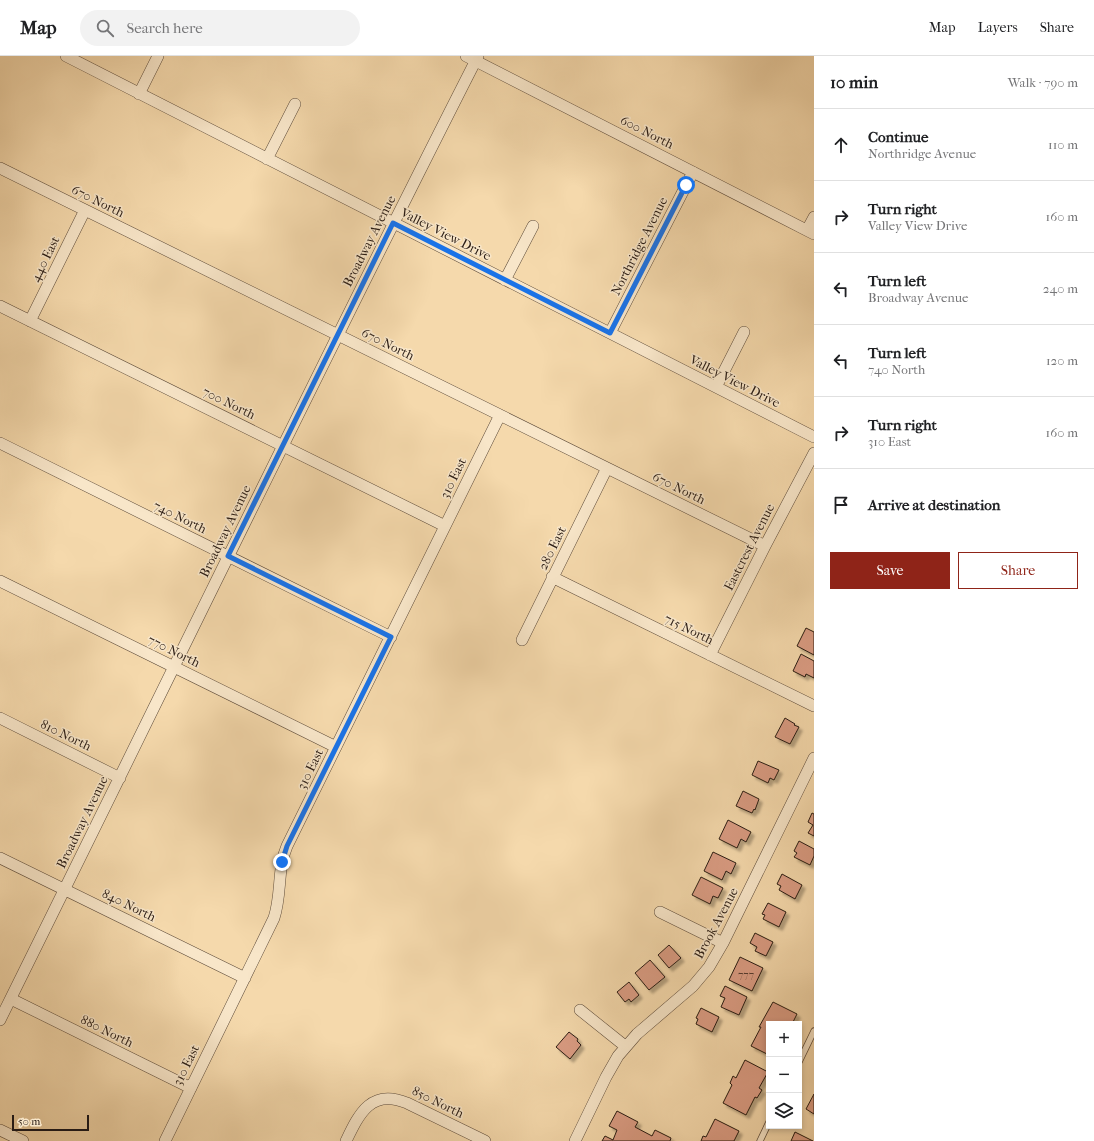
<!DOCTYPE html>
<meta charset="utf-8">
<style>
:root{--surface:#fff;--page:#f2f2f2;--text:#202124;--muted:#757577;--line:#e0e0e0;--accent:#8f2418}
body{margin:0;font-family:"IM FELL French Canon",serif;background:var(--page);color:var(--text)}
.controls{position:absolute;right:12px;bottom:12px;display:grid;overflow:hidden;border-radius:0px;box-shadow:0 2px 6px #0003}
.controls button{width:36px;height:36px;display:grid;place-items:center;padding:0;border:0;border-bottom:1px solid var(--line);background:var(--surface);color:var(--text);font:20px sans-serif}
.scale{position:absolute;left:12px;bottom:10px;width:77px;box-sizing:border-box;padding-left:4px;border:2px solid #2a1c14;border-top:0;font-size:11px;line-height:14px;white-space:nowrap;color:#2a1c14;-webkit-text-stroke:3px #f8e6c9;paint-order:stroke}
.stop{position:absolute;width:12px;height:12px;margin:-9px;border:3px solid #1a73e8;border-radius:50%;background:#fff}
.stop.end{background:#1a73e8;border-color:#fff;box-shadow:0 1px 4px #0008}
.list{margin:0;padding:0;list-style:none}
h2{display:flex;justify-content:space-between;align-items:center;height:52px;margin:0;padding:0 16px;font-size:17px}
h2 small{font-size:13px;font-weight:400;color:var(--muted)}
.list li{display:grid;grid-template-columns:26px 1fr auto;gap:12px;align-items:center;box-sizing:border-box;height:72px;padding:0 16px;border-top:1px solid var(--line)}
.list b{display:block;font-size:15px;white-space:nowrap}
.list p{margin:0;font-size:13px;white-space:nowrap;color:var(--muted)}
.list em{font-size:13px;font-style:normal;color:var(--muted)}
.actions{display:flex;gap:8px;padding:12px 16px}
.actions a{flex:1;padding:9px 0;border:1px solid var(--accent);border-radius:0px;text-align:center;font-size:14px;color:var(--accent)}
.actions .main{background:var(--accent);color:#fff}
.icon{flex:none;width:22px;height:22px;fill:none;stroke:currentColor;stroke-width:2;stroke-linecap:round;stroke-linejoin:round}
.map{position:relative;flex:none;width:814px;height:1085px;overflow:hidden}
header{display:flex;align-items:center;gap:24px;box-sizing:border-box;height:56px;padding:0 20px;background:var(--surface);border-bottom:1px solid var(--line)}
header strong{font-size:19px}
nav{display:flex;gap:22px;margin-inline-start:auto;font-size:14px}
.search{width:280px;height:36px;background:var(--page);display:flex;align-items:center;gap:10px;box-sizing:border-box;padding:0 14px;border-radius:22px;color:var(--muted);font-size:15px}
main{display:flex}
aside{flex:1;background:var(--surface)}
.map>svg:first-child{display:block}
</style>
<header>
<strong>Map</strong>
<div class="search"><svg class="icon" aria-label="search" viewBox="0 0 24 24"><circle cx="10" cy="10" r="6"/><path d="M15 15l6 6"/></svg>Search here</div>
<nav><a>Map</a><a>Layers</a><a>Share</a></nav>
</header>
<main>
<div class="map">
<svg width="814" height="1085" viewBox="0 0 814 1085">
<defs>
<filter id="shadow"><feDropShadow dx="3.5" dy="3.5" stdDeviation="1" flood-color="#0004"/></filter>
</defs>
<rect width="100%" height="100%" fill="#f5d9ac"/>
<filter id="stains"><feTurbulence type="fractalNoise" baseFrequency=".005" numOctaves="4"/><feColorMatrix values="0 0 0 0 .2 0 0 0 0 .09 0 0 0 0 .02 0 0 0 .5 -.17"/></filter>
<radialGradient id="worn" r=".72"><stop offset=".6" stop-color="#630" stop-opacity="0"/><stop offset="1" stop-color="#630" stop-opacity=".3"/></radialGradient>
<path fill="#da9c83" stroke="#2a1c14" filter="url(#shadow)" d="M806 572 814 576V599L797 590Z
M801 598 814 605V622L806 618 805 621 793 615Z
M785 662 795 668 794 669 799 671 790 688 775 681Z
M758 705 779 714 774 724 770 722 768 727 752 719Z
M743 735 759 743 755 754 754 753 752 757 736 750Z
M812 757 814 758V780L808 777 813 769 808 766Z
M728 764 751 776 746 786 741 783 737 792 719 783Z
M799 785 814 793V800L810 809 794 801 797 797 794 795Z
M713 796 736 807 731 818 726 815 722 824 704 815Z
M782 818 802 829 795 843 779 834 781 830 777 828Z
M701 821 723 832 718 842 713 840 710 848 692 839Z
M768 847 786 856 779 871 763 863 765 859 762 858Z
M755 877 773 886 766 900 755 895 757 891 750 887Z
M669 889 681 902 669 912 658 899Z
M740 901 763 912 752 935 729 924Z
M650 904 665 921 649 934 635 917Z
M629 926 639 939 631 946 629 943 625 946 617 936Z
M725 930 747 941 739 959 721 951 725 942 720 940Z
M773 946 797 958 792 968H769V999L751 990 761 971H759Z
M701 952 719 961 712 976 696 968 698 963 696 962Z
M569 976 578 983 577 985 581 989 570 1003 556 991Z
M745 1004 768 1016 759 1032 762 1034 757 1042 755 1041 746 1059 723 1047 732 1029 730 1027 733 1020 736 1022Z
M814 1038V1058L806 1053Z
M617 1055 638 1066 635 1071 652 1080 655 1074 671 1082 670 1085H602L605 1080 613 1084 617 1074 609 1070Z
M715 1063 739 1075 734 1085H701L703 1080 706 1081Z
M795 1076 813 1085H791Z"/>
<g fill="none" stroke-linecap="round" stroke-linejoin="round">
<defs>
<path id="service" d="M799 1006 814 975
M760 1085 769 1066"/>
<path id="minor" d="M66 0 814 381
M466 0 814 178
M139 38 158 0
M267 103 295 48
M0 112 765 490
M807 174 814 161
M505 224 533 170
M0 250 445 470
M30 265 85 154
M610 277 693 116
M716 331 744 276
M0 387 391 581
M552 521 814 650
M0 525 336 691
M522 584 607 412
M710 599 765 490 814 397
M0 662 120 722
M0 802 245 922
M660 856 723 887
M11 943 191 1032
M580 954 625 990
M0 964C159 643 315 320 478 0
M0 1074 23 1085
M165 1085 274 862C282 838 277 813 287 790L500 359
M346 1085C359 1058 371 1032 407 1047L485 1085
M575 1085 606 1021 618 1000 637 978 693 930 709 911 723 887 814 702"/>
</defs>
<use href="#service" stroke="#5d4b3a" stroke-width="7"/>
<use href="#minor" stroke="#5d4b3a" stroke-width="12"/>
<use href="#service" stroke="#f8e6c9" stroke-width="5.5"/>
<use href="#minor" stroke="#f8e6c9" stroke-width="11"/>
</g>
<g fill="none" stroke-linecap="round" stroke-linejoin="round">
<path stroke="#1a73e8" stroke-width="5" d="M282 806 287 790 391 581 228 500 393 167 610 277 686 129"/>
</g>
<g text-anchor="middle" dominant-baseline="central" stroke-width="3" stroke-linejoin="round" paint-order="stroke">
<g font-size="11" fill="#563c30">
<text x="746" y="918">777</text>
</g>
<g font-size="13" fill="#2a1c14" stroke="#f8e6c9">
<text transform="translate(647 76) rotate(27)">600 North</text>
<text transform="translate(98 145) rotate(26)">670 North</text>
<text transform="translate(446 178) rotate(27)">Valley View Drive</text>
<text transform="translate(369 185) rotate(-63)">Broadway Avenue</text>
<text transform="translate(639 190) rotate(-63)">Northridge Avenue</text>
<text transform="translate(45 203) rotate(-64)">440 East</text>
<text transform="translate(388 288) rotate(26)">670 North</text>
<text transform="translate(735 325) rotate(27)">Valley View Drive</text>
<text transform="translate(229 347) rotate(26)">700 North</text>
<text transform="translate(453 422) rotate(-64)">310 East</text>
<text transform="translate(679 432) rotate(26)">670 North</text>
<text transform="translate(180 461) rotate(26)">740 North</text>
<text transform="translate(225 475) rotate(-64)">Broadway Avenue</text>
<text transform="translate(749 491) rotate(-63)">Eastcrest Avenue</text>
<text transform="translate(552 492) rotate(-64)">280 East</text>
<text transform="translate(689 573) rotate(26)">715 North</text>
<text transform="translate(174 595) rotate(26)">770 North</text>
<text transform="translate(66 679) rotate(26)">810 North</text>
<text transform="translate(310 713) rotate(-64)">310 East</text>
<text transform="translate(82 766) rotate(-64)">Broadway Avenue</text>
<text transform="translate(129 849) rotate(26)">840 North</text>
<text transform="translate(716 867) rotate(-62)">Brook Avenue</text>
<text transform="translate(107 975) rotate(26)">880 North</text>
<text transform="translate(186 1009) rotate(-64)">310 East</text>
<text transform="translate(438 1046) rotate(26)">850 North</text>
</g>
</g>
<rect width="100%" height="100%" filter="url(#stains)"/>
<rect width="100%" height="100%" fill="url(#worn)"/>
</svg>
<div class="controls">
<button>+</button>
<button>−</button>
<button><svg class="icon" aria-label="layers" viewBox="0 0 24 24"><path d="M12 4l9 5-9 5-9-5zM3 14l9 5 9-5"/></svg></button>
</div>
<div class="scale">50 m</div>
<div class="stop" style="left:686px;top:129px"></div>
<div class="stop end" style="left:282px;top:806px"></div>
</div>
<aside>
<h2>10 min<small>Walk · 790 m</small></h2>
<ul class="list">
<li><svg class="icon" aria-label="ahead" viewBox="0 0 24 24"><path d="M12 20V5M6 11l6-6 6 6"/></svg><div><b>Continue</b><p>Northridge Avenue</p></div><em>110 m</em></li>
<li><svg class="icon" aria-label="right" viewBox="0 0 24 24"><path d="M7 20v-9h11M14 6l5 5-5 5"/></svg><div><b>Turn right</b><p>Valley View Drive</p></div><em>160 m</em></li>
<li><svg class="icon" aria-label="left" viewBox="0 0 24 24"><path d="M17 20v-9H6M10 6l-5 5 5 5"/></svg><div><b>Turn left</b><p>Broadway Avenue</p></div><em>240 m</em></li>
<li><svg class="icon" aria-label="left" viewBox="0 0 24 24"><path d="M17 20v-9H6M10 6l-5 5 5 5"/></svg><div><b>Turn left</b><p>740 North</p></div><em>120 m</em></li>
<li><svg class="icon" aria-label="right" viewBox="0 0 24 24"><path d="M7 20v-9h11M14 6l5 5-5 5"/></svg><div><b>Turn right</b><p>310 East</p></div><em>160 m</em></li>
<li><svg class="icon" aria-label="arrive" viewBox="0 0 24 24"><path d="M6 21V4h12l-3 4 3 4H6"/></svg><div><b>Arrive at destination</b></div></li>
</ul>
<div class="actions"><a class="main">Save</a><a>Share</a></div>
</aside>
</main>
